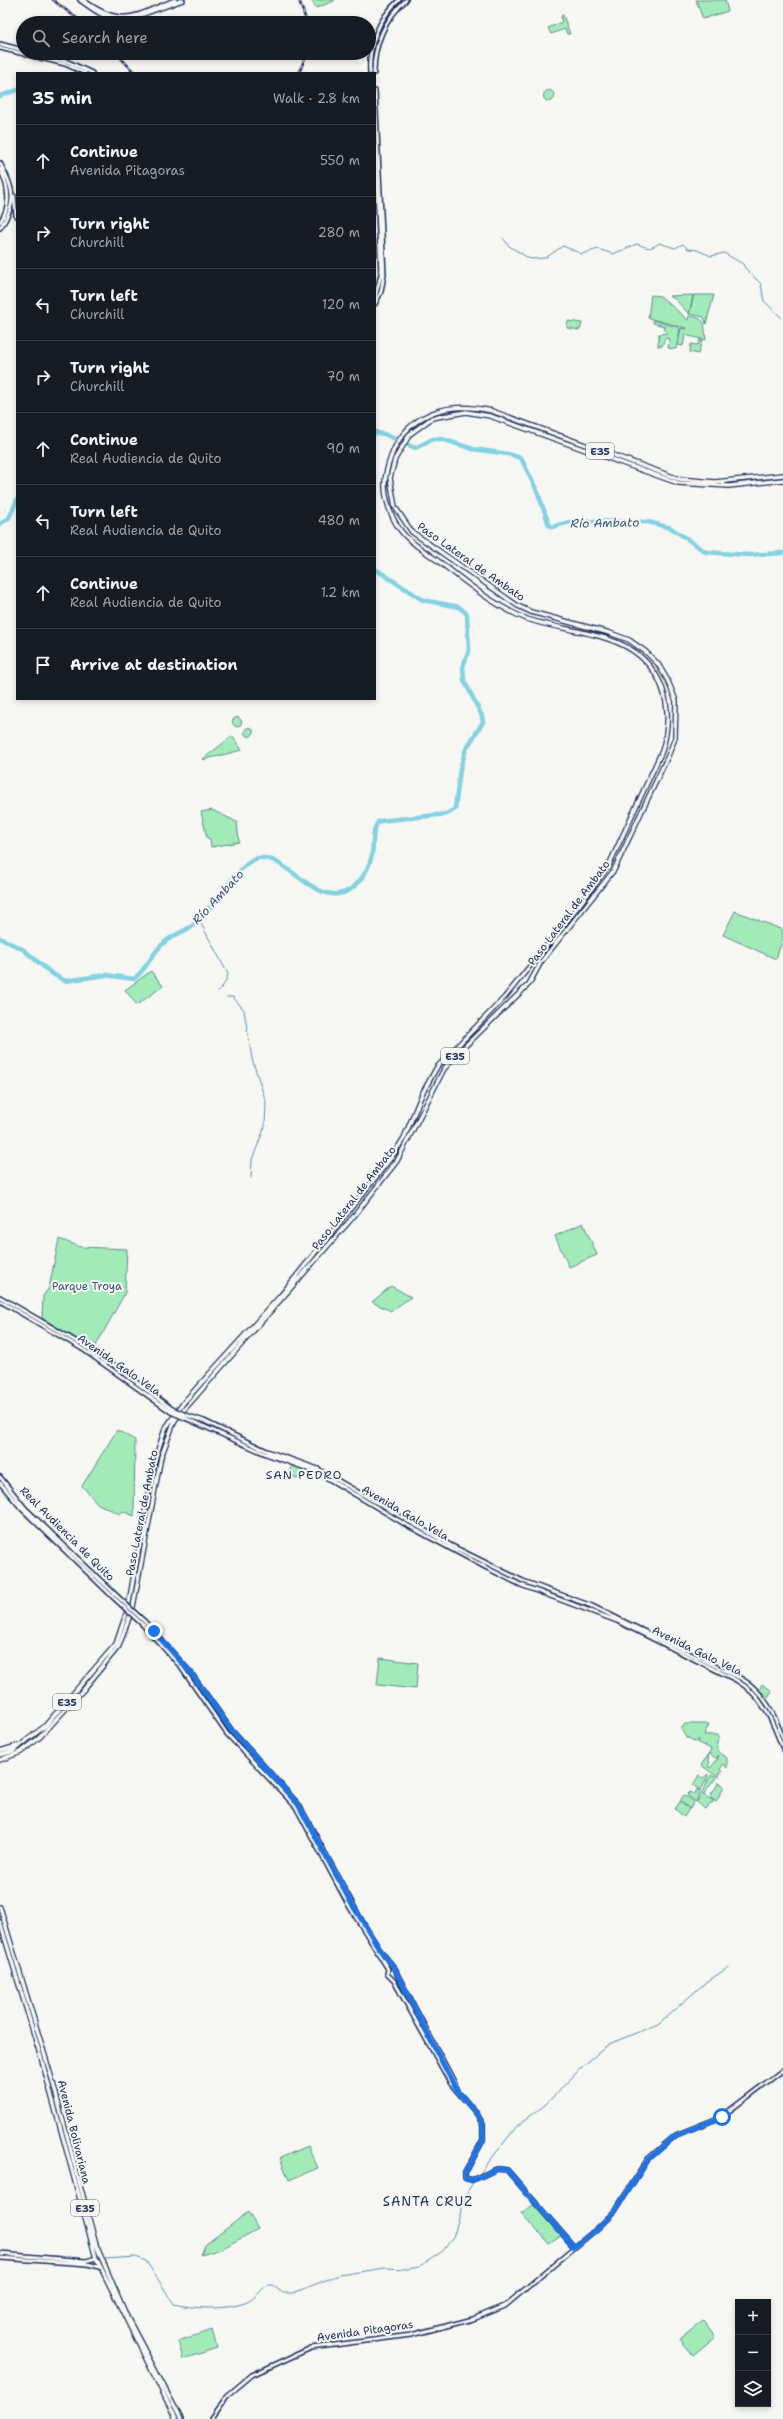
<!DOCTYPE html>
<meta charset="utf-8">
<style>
:root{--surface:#171b24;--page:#20242c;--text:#f1f3f6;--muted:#9ea1a6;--line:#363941}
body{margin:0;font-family:"Shantell Sans",sans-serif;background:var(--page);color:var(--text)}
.controls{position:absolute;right:12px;bottom:12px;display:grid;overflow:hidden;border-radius:0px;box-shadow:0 2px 6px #0003}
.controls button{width:36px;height:36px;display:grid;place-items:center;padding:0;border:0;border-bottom:1px solid var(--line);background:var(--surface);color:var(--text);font:20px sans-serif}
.stop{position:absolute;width:12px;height:12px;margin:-9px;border:3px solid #1a73e8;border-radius:50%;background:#fff}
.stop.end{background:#1a73e8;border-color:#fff;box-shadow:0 1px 4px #0008}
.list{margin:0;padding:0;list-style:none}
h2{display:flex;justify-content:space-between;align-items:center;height:52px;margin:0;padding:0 16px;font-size:17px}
h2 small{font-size:13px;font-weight:400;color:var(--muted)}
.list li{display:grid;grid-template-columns:26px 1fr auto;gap:12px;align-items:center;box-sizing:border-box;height:72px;padding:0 16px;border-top:1px solid var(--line)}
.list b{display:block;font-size:15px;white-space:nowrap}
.list p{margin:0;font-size:13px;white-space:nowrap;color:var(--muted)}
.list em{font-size:13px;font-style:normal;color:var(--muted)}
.icon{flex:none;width:22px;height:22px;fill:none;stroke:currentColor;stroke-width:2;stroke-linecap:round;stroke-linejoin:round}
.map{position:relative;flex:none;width:783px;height:2419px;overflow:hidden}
.search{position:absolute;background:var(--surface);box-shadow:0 2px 6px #0003;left:16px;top:16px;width:360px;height:44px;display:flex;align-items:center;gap:10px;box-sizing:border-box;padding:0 14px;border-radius:22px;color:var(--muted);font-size:15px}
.panel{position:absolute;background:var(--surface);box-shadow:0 2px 6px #0003;left:16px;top:72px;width:360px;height:628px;border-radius:0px}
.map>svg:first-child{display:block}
</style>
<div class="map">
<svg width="783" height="2419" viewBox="0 0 783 2419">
<rect width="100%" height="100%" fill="#f6f6f2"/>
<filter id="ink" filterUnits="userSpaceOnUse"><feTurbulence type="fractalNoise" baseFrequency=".025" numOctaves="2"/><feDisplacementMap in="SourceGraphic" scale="8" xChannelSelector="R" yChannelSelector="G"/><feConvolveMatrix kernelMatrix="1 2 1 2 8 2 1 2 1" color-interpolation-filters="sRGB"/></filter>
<g filter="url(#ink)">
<path fill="#a2ebb9" stroke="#5e8d8c" d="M311 0H334V1L316 8Z
M696 0H725L728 11 703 19Z
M563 15 570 34H567L565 29 551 34 548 28 562 22 561 16Z
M543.5 96a5.5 5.5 0 1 1 11 0a5.5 5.5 0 1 1-11 0Z
M651 295 660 296 688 320 689 316C707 318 704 324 706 340L685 335 686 328 648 318Z
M693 295 689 314 675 299 669 296Z
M694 295H714L706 324 704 317 689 314Z
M653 320 680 328 676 349 668 348 669 339 665 338 662 346H658L659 334 666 333 664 326 653 323Z
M568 321 582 323 580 330 567 328Z
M681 328 686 329 683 346 678 345Z
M700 339 702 340 698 354 690 352 691 344 698 345Z
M232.5 722a4.5 4.5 0 1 1 9 0a4.5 4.5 0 1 1-9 0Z
M244.5 732a4.5 4.5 0 1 1 9 0a4.5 4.5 0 1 1-9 0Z
M232 736 242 750 202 760Z
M212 810 237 822 239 842 211 847 210 839 207 838 201 812Z
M735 911 783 930V938L776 959 723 935Z
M151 971 163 986 137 1005 125 990Z
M583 1223 597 1255 569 1267 555 1236Z
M59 1239 81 1247 127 1249 125 1293 94 1349 42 1318 43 1296 49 1288Z
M391 1286 411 1297 391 1311 372 1302Z
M117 1430 135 1440 134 1516 123 1511 120 1514 98 1504 82 1486Z
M292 1465 304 1469 298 1479 288 1474Z
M380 1658 418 1663 416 1689 377 1685Z
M762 1684 772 1691 768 1697 759 1690Z
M685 1724H709L704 1735H718C721 1749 709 1747 727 1758V1768L724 1764 720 1769 722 1772 718 1774 719 1778 701 1765 709 1754 708 1760 710 1762 708 1766 710 1768 718 1759V1755L717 1759 709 1753 711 1749 696 1742 699 1740 694 1741 687 1737V1739L681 1729Z
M708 1774 707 1779 700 1790 693 1785 699 1775 702 1779Z
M711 1775 716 1778 703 1795 714 1801 705 1809 697 1802Z
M719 1782 724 1786 716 1802 710 1797Z
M697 1789 700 1791 696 1802 687 1795 690 1792 695 1794Z
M684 1795 694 1802 690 1809 680 1801Z
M680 1802 689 1809 684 1817 675 1809Z
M308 2146 318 2168 289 2180 280 2158Z
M533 2205 561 2236 549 2244 521 2213Z
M248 2212 258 2229 221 2249 201 2255 205 2245Z
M703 2321 715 2337 693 2355 680 2339Z
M212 2330 217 2348 183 2359 178 2341Z"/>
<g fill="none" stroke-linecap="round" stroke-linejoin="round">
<path stroke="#5990ad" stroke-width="1" d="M503 238 509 246 530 259 545 258 563 246 582 254 598 249 613 254 637 244C647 247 649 251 659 243L675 248 683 244 688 249 697 250 711 256 724 253 743 264 745 268 761 284 764 301 783 319
M375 430 384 434
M199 920 228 974 225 983 218 992
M227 997H233L244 1010 252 1059 266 1102 265 1126 252 1160 251 1178
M477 2177 517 2126 545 2105 583 2066 609 2044 658 2024 705 1983 729 1967
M105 2259 136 2257 146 2261 174 2304C193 2309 225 2310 245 2303 253 2300 260 2292 266 2285H272L283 2293H293L339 2275 385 2268 408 2269 419 2267 443 2251 453 2237 467 2192 474 2181"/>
<path stroke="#83d1e1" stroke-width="4.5" d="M0 96 17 90
M375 433 384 434 415 448 433 439H442L473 449 508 454 521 458 538 493 549 525 552 527 573 521 648 522 671 528 706 552 749 555 783 553
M0 524 9 518 17 500
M0 938 24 950 51 973 65 981 106 975 134 979C147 969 152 952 165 942 174 934 187 931 196 923 213 908 234 869 255 859 279 849 309 898 338 894 356 892 368 872 372 855 374 844 371 830 379 821L447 814 455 809 460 769 466 749 483 722 482 716 464 680 463 666 469 651 467 614 459 607 423 600 375 569"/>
<defs>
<path id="secondary" d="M0 1297 103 1357 172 1409
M0 1301 84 1350 171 1412
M186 1415 204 1421 267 1451 318 1469 452 1546 523 1581 592 1606 742 1679C765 1693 774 1714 783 1738
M185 1418 266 1454 317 1472 403 1523 485 1567 521 1585 617 1621 736 1680C763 1696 772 1720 783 1749
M0 1477 25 1508 117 1596
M0 1483 22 1509 114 1598
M145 1622 191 1673 232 1731 299 1805 364 1925 380 1950 396 1970 397 1974 454 2082 456 2089
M143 1625 180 1666 227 1734 296 1807 349 1906 388 1969
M388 1969 387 1974 394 1981 451 2084 477 2114 483 2125V2140L465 2173V2178L472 2180 497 2169 507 2170 574 2247
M0 2254 86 2261 96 2258
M0 2258 88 2264 99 2267
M211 2419 227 2396 252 2375 311 2348 411 2335 473 2319 505 2306 599 2227 615 2211 648 2159 676 2135 721 2117 783 2070"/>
<path id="primary" d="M80 0C95 11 108 21 127 20L183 0
M83 0C123 29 134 16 175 0
M0 44 23 50
M0 48 65 64 85 73
M37 53 66 61 92 73
M370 73C368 46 378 19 399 0
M374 73C374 44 384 20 406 0
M375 91 384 274 381 292 375 304
M375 150 381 274 375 298
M0 163C14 188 18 203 0 228
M0 169C9 187 12 205 0 222
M14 196 16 216"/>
<path id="highway" d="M0 1751 17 1746
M0 1755 13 1751 45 1726 116 1644 128 1608 154 1462 165 1429 184 1402 282 1294 391 1158 404 1138 422 1094 437 1067 505 997 580 904 609 865 662 751C672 718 669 682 641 657 614 632 562 631 527 619 493 606 463 579 434 558 423 550 409 542 401 531 390 517 382 492 386 474 391 451 400 431 422 418 444 405 468 406 492 411L679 479 715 482 783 475
M0 1760 21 1752 39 1738 84 1689 119 1646 133 1607 161 1457 175 1420 354 1216 397 1161 444 1069 458 1053 529 984 541 962 614 870 668 756 675 738 676 701 668 681 658 664 646 652 629 640 610 633 531 612 518 606 412 532 395 507 390 478 395 459 410 434 432 418 466 412 490 416 678 483 729 486 783 480
M0 1907 52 2079 96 2245 127 2317 181 2419
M0 1922 42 2061 96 2258 176 2419"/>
</defs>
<use href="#secondary" stroke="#1b2f5e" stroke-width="6"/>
<use href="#primary" stroke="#1b2f5e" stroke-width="6"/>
<use href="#highway" stroke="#1b2f5e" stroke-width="6"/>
<use href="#secondary" stroke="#f6f6f2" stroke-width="3"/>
<use href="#primary" stroke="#f6f6f2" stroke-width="3"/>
<use href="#highway" stroke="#f6f6f2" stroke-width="3.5"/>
<defs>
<path id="rail" d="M53 0 83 23
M299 0 307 23
M116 53 135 73
M299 73 307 53"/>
</defs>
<use href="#rail" stroke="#1b2f5e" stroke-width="2.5"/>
<use href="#rail" stroke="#f6f6f2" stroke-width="1" stroke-dasharray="3" stroke-linecap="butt"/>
<defs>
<path id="secondary-bridge" d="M172 1409 186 1415
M171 1412 185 1418
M117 1596 145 1622
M114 1598 143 1625"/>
</defs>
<use href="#secondary-bridge" stroke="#1b2f5e" stroke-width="6" stroke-linecap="butt"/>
<use href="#secondary-bridge" stroke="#f6f6f2" stroke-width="3"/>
</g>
</g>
<g fill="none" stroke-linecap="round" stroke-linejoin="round" filter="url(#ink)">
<path stroke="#1a73e8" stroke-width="5" d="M154 1631 191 1673 232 1731 298 1804 352 1904 380 1950 396 1970 397 1974 456 2089 477 2114 483 2125V2140L465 2173 466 2179C480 2184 492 2164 507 2170L574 2247 599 2227 615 2211 648 2160 676 2135 722 2117"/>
</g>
<g text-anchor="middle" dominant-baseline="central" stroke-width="4" stroke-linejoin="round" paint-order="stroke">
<g fill="#f6f6f2" stroke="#5d6b8a" stroke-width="1">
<rect x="586" y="443" width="28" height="16" rx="3"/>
<rect x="441" y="1048" width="28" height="16" rx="3"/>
<rect x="53" y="1694" width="28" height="16" rx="3"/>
<rect x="71" y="2200" width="28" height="16" rx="3"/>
</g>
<g font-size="10" font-weight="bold" fill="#1b2f5e">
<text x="600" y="451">E35</text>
<text x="455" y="1056">E35</text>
<text x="67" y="1702">E35</text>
<text x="85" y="2208">E35</text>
</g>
<g font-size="11" fill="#1b2f5e" stroke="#f6f6f2">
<text transform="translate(471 562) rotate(35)">Paso Lateral de Ambato</text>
<text transform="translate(569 913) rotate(-53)">Paso Lateral de Ambato</text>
<text transform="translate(354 1198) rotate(-52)">Paso Lateral de Ambato</text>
<text transform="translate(119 1365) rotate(35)">Avenida Galo Vela</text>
<text transform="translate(142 1513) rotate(-79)">Paso Lateral de Ambato</text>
<text transform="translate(405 1513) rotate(30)">Avenida Galo Vela</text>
<text transform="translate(67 1534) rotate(45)">Real Audiencia de Quito</text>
<text transform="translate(697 1651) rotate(26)">Avenida Galo Vela</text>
<text transform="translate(74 2132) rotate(76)">Avenida Bolivariana</text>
<text transform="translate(365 2331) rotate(-8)">Avenida Pitagoras</text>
</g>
<g font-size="11" fill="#365570" stroke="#f6f6f2">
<text x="87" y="1286">Parque Troya</text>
</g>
<g font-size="12" font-style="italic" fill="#35587f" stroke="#f6f6f2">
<text transform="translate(605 523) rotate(-1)">Río Ambato</text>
<text transform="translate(218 897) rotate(-47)">Río Ambato</text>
</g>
<g font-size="12" letter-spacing="1" fill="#1b2f5e" stroke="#f6f6f2">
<text x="304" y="1475">SAN PEDRO</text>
</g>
<g font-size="13" letter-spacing="1" fill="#1b2f5e" stroke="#f6f6f2">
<text x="428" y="2201">SANTA CRUZ</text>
</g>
</g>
</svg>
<div class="controls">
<button>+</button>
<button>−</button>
<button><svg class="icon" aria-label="layers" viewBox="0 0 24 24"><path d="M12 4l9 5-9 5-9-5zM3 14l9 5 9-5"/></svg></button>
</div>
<div class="stop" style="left:722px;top:2117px"></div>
<div class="stop end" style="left:154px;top:1631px"></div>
<div class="search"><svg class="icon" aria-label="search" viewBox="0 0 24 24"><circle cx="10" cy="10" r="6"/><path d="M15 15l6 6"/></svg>Search here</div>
<section class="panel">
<h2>35 min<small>Walk · 2.8 km</small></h2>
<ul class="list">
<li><svg class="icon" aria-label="ahead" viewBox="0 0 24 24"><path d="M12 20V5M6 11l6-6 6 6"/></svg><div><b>Continue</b><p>Avenida Pitagoras</p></div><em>550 m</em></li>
<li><svg class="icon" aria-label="right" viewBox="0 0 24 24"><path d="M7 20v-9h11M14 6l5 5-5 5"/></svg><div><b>Turn right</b><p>Churchill</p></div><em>280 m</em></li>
<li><svg class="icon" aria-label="left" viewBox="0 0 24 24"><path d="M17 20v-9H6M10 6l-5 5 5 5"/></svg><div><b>Turn left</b><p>Churchill</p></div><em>120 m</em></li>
<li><svg class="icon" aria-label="right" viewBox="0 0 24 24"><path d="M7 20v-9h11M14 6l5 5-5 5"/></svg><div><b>Turn right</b><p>Churchill</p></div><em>70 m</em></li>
<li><svg class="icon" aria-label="ahead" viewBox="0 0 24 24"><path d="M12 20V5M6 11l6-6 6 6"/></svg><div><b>Continue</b><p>Real Audiencia de Quito</p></div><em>90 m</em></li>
<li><svg class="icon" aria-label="left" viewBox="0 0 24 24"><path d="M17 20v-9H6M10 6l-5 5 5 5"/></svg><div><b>Turn left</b><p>Real Audiencia de Quito</p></div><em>480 m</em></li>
<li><svg class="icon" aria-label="ahead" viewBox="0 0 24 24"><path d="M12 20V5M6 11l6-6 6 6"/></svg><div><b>Continue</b><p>Real Audiencia de Quito</p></div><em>1.2 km</em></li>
<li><svg class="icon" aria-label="arrive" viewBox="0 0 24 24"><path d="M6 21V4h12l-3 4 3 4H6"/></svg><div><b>Arrive at destination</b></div></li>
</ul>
</section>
</div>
